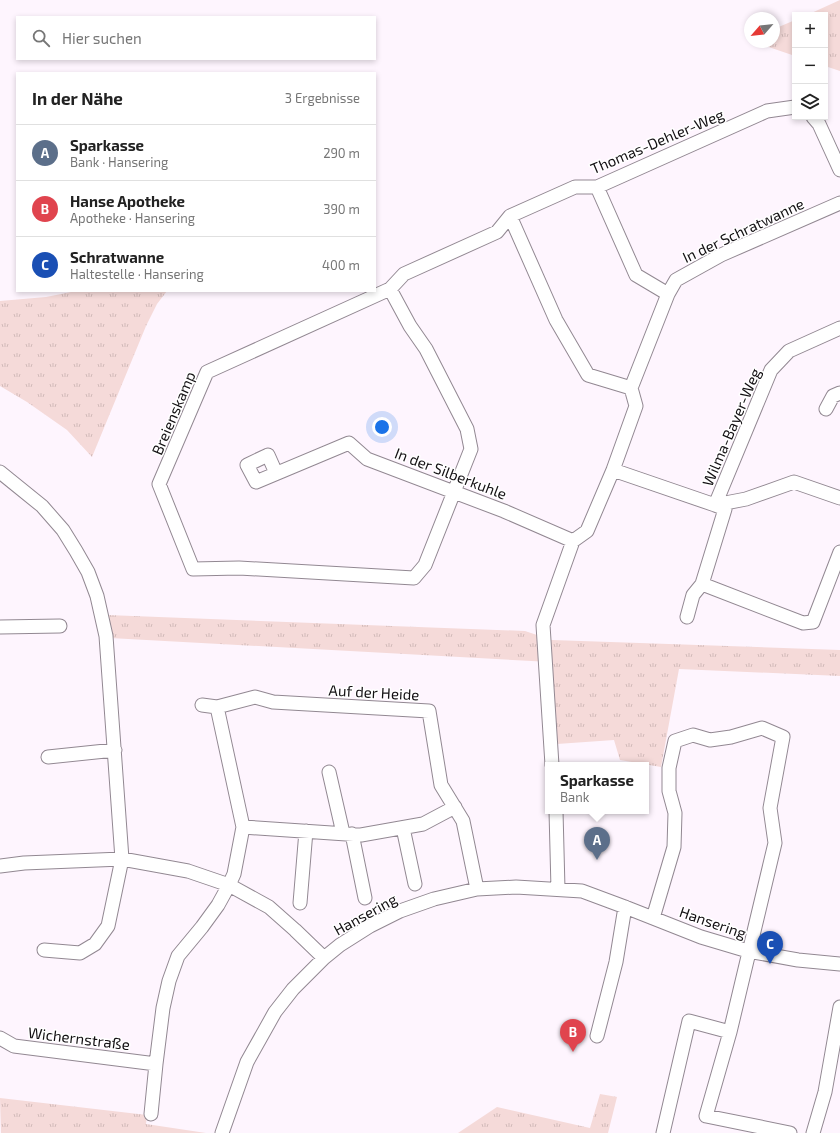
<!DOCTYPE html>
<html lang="de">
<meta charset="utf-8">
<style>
:root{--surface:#fff;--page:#f2f2f2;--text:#222;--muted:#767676;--line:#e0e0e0;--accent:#2563eb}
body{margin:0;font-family:"Exo 2",sans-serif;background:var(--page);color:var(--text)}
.controls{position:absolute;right:12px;top:12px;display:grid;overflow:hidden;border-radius:0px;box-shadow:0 2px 6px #0003}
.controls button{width:36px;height:36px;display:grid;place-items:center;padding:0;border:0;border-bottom:1px solid var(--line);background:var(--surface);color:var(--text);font:20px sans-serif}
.compass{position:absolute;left:744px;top:12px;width:36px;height:36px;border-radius:50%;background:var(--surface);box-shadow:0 2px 6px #0003;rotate:242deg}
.you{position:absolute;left:382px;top:427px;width:14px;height:14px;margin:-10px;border:3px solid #fff;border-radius:50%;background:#1a73e8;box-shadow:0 0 0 6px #1a73e833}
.badge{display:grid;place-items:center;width:26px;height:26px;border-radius:50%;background:var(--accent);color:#fff;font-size:13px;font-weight:700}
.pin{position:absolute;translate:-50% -33px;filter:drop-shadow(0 1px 2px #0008)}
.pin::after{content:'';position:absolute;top:21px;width:14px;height:12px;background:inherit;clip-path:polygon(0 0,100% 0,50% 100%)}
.popup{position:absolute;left:545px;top:762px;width:104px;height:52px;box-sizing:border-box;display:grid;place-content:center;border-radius:0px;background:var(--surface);filter:drop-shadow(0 1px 3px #0005);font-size:13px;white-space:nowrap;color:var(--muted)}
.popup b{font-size:15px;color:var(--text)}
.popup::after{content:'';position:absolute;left:50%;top:100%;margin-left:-8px;border:8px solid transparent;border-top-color:var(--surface)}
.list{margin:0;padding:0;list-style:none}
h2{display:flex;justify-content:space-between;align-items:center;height:52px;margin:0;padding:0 16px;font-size:17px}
h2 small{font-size:13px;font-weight:400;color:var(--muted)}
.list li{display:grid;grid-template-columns:26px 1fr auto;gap:12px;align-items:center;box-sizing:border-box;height:56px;padding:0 16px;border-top:1px solid var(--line)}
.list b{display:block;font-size:15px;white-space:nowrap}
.list p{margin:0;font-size:13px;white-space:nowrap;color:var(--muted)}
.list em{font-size:13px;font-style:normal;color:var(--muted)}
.icon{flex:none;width:22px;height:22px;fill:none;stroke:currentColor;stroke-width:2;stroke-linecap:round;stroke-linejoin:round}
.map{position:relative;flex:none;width:840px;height:1133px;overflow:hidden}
.search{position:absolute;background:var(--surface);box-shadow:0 2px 6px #0003;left:16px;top:16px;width:360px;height:44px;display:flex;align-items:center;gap:10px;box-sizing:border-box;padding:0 14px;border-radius:0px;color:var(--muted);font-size:15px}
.panel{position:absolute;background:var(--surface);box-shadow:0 2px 6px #0003;left:16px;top:72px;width:360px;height:220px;border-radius:0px}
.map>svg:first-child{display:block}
</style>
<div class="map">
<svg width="840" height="1133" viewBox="0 0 840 1133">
<defs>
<pattern id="grass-tufts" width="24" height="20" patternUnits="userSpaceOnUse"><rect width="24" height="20" fill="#f5dad9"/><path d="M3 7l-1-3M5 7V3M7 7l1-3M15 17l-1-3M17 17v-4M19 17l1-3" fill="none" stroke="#d1bab9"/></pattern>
</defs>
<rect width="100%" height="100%" fill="#fef5fe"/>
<path fill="url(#grass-tufts)" d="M840 0V71L825 66V15H807Z
M795 20V56L754 42H774V29Z
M76 291H167L157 304 146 326 92 457 67 430 27 402 0 386V301L46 297Z
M107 615 525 631 552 640 840 650V676L679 669 661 767 620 760 614 740 557 744 550 662 110 638Z
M600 1094 617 1097 608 1133H458L497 1107 590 1128Z
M0 1098 147 1115 146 1124 206 1133H1Z"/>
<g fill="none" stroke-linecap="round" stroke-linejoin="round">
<defs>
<path id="minor" d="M813 117 819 124 840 170
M597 187 636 275 668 294
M510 216 556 320 588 375 631 388
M390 289 410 326 426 349 467 429 471 449 425 565 414 578 239 568 193 569 159 484 207 372Z
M390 289 404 274 497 232 510 216 575 187H597L767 111 795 107
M826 409 833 396 840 393
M613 470 715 505 746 499 794 482 840 498
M0 472 42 506 63 530 76 551 88 572 97 596 106 636 122 859 108 926 95 944 80 953 44 950
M276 473 268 455 247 465 256 482 349 443 367 459 504 511 573 541
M702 584 803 623 813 622 840 552
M687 617 693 595 702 584 725 509 715 505 771 370 789 351 840 328
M0 627 60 626
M217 707 255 697 273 702 429 711 441 785 463 821 477 889
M48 757 115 750
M552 765 543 625 573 541 587 531 613 470 636 406 631 388 668 294 676 280 721 255 840 203
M329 772 343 833
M556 811 558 889
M243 827 361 835 423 824 455 807
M403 828 415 884
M352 834 365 898
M0 866 24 863 122 859 188 871 229 885 269 907 295 930 324 958
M300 903 306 831
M653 918 674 847 675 813 669 791V768L675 741 693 735 710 740 731 737 762 728 783 737 770 808 775 843 730 1032 706 1116 790 1133
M597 1036 616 962 625 907
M0 1038 14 1046 156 1064 163 1008 169 981 178 956 202 927 218 905 229 885 234 874 243 827 217 707 202 705
M151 1114 156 1064
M222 1133 247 1062 275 1012 293 989 324 958 340 945 370 926 400 911 434 899 477 889 516 887 582 891 625 907 701 937 748 951 798 960 840 964
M663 1133 689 1021 730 1032
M813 1133 825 1092 840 1007"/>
</defs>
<use href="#minor" stroke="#928892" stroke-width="15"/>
<use href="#minor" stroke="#fff" stroke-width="13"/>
</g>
<g text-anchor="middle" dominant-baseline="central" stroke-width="3" stroke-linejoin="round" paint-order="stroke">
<g font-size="15" fill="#131013" stroke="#fff">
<text transform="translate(657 141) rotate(-23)">Thomas-Dehler-Weg</text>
<text transform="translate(743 230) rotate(-25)">In der Schratwanne</text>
<text transform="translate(173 413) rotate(-67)">Breienskamp</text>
<text transform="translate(731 427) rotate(-67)">Wilma-Bayer-Weg</text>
<text transform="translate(451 473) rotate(21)">In der Silberkuhle</text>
<text transform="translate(374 692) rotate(3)">Auf der Heide</text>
<text transform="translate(365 914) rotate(-29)">Hansering</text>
<text transform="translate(713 922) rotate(19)">Hansering</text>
<text transform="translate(79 1038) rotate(7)">Wichernstraße</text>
</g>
</g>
</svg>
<div class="controls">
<button>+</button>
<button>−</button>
<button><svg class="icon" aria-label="layers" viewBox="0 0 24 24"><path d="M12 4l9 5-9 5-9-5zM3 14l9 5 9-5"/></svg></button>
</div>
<svg class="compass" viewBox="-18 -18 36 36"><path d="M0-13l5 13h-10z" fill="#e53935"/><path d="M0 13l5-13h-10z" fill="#767676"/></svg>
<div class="you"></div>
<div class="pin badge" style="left:597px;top:860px;background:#5c6f8a">A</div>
<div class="popup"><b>Sparkasse</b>Bank</div>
<div class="pin badge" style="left:573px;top:1052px;background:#e0444e">B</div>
<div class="pin badge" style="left:770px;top:964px;background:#1a4fb4">C</div>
<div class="search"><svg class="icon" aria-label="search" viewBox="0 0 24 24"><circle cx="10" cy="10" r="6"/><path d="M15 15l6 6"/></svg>Hier suchen</div>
<section class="panel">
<h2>In der Nähe<small>3 Ergebnisse</small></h2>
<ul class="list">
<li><span class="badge" style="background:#5c6f8a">A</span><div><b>Sparkasse</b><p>Bank · Hansering</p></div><em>290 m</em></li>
<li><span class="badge" style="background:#e0444e">B</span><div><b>Hanse Apotheke</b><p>Apotheke · Hansering</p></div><em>390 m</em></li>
<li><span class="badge" style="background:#1a4fb4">C</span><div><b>Schratwanne</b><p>Haltestelle · Hansering</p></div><em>400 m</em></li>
</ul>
</section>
</div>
